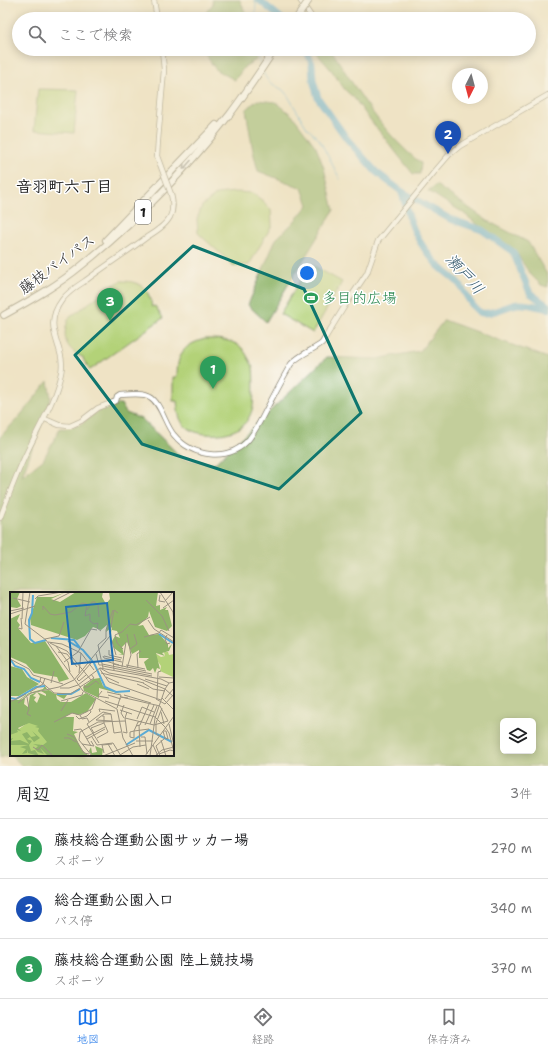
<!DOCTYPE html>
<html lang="ja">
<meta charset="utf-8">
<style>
:root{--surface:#fff;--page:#f6f6f6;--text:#202124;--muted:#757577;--line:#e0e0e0;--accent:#1a73e8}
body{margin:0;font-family:"Shantell Sans","Klee One",sans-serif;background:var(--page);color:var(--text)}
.controls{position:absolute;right:12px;bottom:12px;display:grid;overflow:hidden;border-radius:6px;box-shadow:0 2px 10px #0003}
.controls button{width:36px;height:36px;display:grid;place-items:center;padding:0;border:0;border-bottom:1px solid var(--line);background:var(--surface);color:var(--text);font:20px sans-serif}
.compass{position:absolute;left:452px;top:68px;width:36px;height:36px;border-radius:50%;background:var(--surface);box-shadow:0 2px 10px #0003;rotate:186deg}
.you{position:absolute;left:307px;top:273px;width:14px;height:14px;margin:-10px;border:3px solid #fff;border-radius:50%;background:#1a73e8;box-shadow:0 0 0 6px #1a73e833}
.badge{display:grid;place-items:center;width:26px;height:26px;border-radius:50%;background:var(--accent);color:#fff;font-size:13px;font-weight:700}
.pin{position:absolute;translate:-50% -33px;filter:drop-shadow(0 1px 2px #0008)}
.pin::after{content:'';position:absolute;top:21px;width:14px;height:12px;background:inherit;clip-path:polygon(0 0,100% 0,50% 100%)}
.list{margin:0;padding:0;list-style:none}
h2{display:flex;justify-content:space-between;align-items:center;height:52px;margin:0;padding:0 16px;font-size:17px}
h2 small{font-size:13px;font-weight:400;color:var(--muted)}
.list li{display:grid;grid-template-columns:26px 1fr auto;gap:12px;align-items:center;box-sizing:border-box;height:60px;padding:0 16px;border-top:1px solid var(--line)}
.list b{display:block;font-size:15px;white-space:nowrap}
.list p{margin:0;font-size:13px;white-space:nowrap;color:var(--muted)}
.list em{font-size:13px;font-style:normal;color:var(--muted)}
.icon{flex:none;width:22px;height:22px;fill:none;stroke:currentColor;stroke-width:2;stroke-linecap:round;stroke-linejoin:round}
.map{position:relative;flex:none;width:548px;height:766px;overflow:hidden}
.search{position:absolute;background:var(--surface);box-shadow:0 2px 10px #0003;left:12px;right:12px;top:12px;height:44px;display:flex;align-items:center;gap:10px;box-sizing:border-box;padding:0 14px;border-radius:22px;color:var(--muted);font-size:15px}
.sheet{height:232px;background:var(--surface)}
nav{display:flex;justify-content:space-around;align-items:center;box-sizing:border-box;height:56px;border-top:1px solid var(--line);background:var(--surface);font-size:11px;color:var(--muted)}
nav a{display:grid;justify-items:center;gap:2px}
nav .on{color:var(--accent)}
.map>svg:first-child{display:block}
</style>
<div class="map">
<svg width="548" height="766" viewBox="0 0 548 766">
<rect width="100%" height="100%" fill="#fff"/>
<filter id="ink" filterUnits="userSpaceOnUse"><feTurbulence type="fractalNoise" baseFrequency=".025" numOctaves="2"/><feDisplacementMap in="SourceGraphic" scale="8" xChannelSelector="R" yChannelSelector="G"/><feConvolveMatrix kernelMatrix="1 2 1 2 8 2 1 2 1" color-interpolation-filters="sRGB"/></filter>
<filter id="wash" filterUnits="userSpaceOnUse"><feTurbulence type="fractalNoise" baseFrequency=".012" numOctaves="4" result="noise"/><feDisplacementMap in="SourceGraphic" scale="16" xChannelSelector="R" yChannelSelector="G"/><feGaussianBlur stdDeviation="0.9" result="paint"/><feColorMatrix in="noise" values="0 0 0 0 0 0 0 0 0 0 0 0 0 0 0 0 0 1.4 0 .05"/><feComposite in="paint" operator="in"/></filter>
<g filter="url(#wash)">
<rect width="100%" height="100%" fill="#efe3c5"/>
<path fill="#b3d278" stroke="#68774a" d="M38 89 78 90 74 133 34 130Z
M235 192 252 193 263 201 271 210 272 225 249 265 234 266 198 233 197 219 202 206 217 194Z
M310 264 342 282 313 333 280 314Z
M121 281C141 281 149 288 152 307L155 306 163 318 90 370 83 359 84 358C65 349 61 337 69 318L113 285Z
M205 339C218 339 232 339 242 348 244 350 252 364 253 367 254 372 254 401 253 406 252 412 248 421 243 425 231 437 195 438 184 425 178 418 178 410 177 401H173V377H177C177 354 183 345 205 339Z"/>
<path fill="#8eb468" stroke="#556842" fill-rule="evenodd" d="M212 0H240L248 19H200L213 4Z
M202 49H257L256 60 245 66 235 80 216 70Z
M313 49H329L334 54C357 91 385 136 421 163L420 174H413L367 116 354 98 345 90 332 71Z
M257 100 276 102 293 116 316 147 324 168 334 210C311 248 288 284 266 322L248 305 276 239 293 223 308 205 302 188 258 171 253 151 246 110Z
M436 185 488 221 528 242 548 276V287L541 285 530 274 514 249 483 229 462 212 428 191Z
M444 320 548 358V766H22L11 755H173V593H11V755L0 758V437L19 417 48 381 51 398 22 476 43 460 60 428C86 430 87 413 108 406 112 405 116 404 121 404L126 413 142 419 183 459 214 464 327 357 376 359 420 351ZM503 721H533V751H503Z"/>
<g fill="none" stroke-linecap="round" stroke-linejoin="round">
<path stroke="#5aabd5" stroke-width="1" d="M254 0 256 3 255 19
M259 49 258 54 261 64
M262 71 269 82 283 90 288 96 307 128 319 139 340 179"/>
<path stroke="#5aabd5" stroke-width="7" d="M259 0 282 19
M306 49 312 64 313 80 318 98 347 139 376 172 401 191 425 205 450 219 482 230 513 252 530 293 548 306
M401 191C405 200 406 208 409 217 414 233 424 250 435 262 442 271 453 276 460 285 465 292 473 311 482 313 492 315 508 305 518 304 528 303 539 307 548 309"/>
</g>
</g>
<g filter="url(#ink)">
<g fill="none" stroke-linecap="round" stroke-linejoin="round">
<defs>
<path id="minor" d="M154 0 157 19
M300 0 313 19
M158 140 164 70 162 49
M45 419 59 425 70 426 81 421 98 408 116 401 117 397 120 395C129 395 142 392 150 397 161 403 165 425 174 435 192 457 229 463 249 439 256 430 261 420 266 410 274 395 282 379 291 364 300 354 312 351 322 343L346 304 367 273 378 241 436 170 449 155 460 146 548 95
M0 518C9 495 17 472 28 450 40 425 55 401 61 373 67 347 40 329 62 300 68 292 77 286 85 281 105 266 127 252 147 237 155 232 165 226 170 217 174 209 173 202 171 194"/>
<path id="highway" d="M106 240 216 125
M4 315C31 300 58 285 81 266 137 221 186 170 230 114 246 93 260 71 275 49"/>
</defs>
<use href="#minor" stroke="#868070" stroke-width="6"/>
<use href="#highway" stroke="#868070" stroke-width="8"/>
<use href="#minor" stroke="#fff" stroke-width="4.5"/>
<use href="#highway" stroke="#fff" stroke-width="6"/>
<defs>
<path id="minor-bridge" d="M158 140 157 156 171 194"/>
<path id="highway-bridge" d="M296 19 309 0"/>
</defs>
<use href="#minor-bridge" stroke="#868070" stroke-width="6" stroke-linecap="butt"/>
<use href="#highway-bridge" stroke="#868070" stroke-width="8" stroke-linecap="butt"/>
<use href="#minor-bridge" stroke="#fff" stroke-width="4.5"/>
<use href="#highway-bridge" stroke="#fff" stroke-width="6"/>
</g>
<defs><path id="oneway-shaft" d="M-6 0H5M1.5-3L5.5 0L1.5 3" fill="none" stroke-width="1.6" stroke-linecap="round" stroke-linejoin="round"/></defs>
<use stroke="#999" href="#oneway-shaft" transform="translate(187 165) rotate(132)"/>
</g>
<path d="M0 0H548V766H0ZM193 246 304 289 361 413 279 489 142 444 75 355Z" fill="#efe3c5" fill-opacity=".55" fill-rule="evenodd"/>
<path fill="none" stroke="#0f766e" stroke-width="3" stroke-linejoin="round" d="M193 246 304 289 361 413 279 489 142 444 75 355Z"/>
<defs>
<symbol id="stadium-bare" viewBox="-9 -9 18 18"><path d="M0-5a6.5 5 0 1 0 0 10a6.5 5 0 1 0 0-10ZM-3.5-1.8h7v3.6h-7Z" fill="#2e9e5b" stroke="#fff" stroke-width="2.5" paint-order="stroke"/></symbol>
</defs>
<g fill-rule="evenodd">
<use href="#stadium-bare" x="301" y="288" width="20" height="20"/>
</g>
<g text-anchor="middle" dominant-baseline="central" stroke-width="3" stroke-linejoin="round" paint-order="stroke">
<rect fill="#fff" stroke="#606060" stroke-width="1" x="135" y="200" width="16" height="24" rx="3"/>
<g font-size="14" font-weight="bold" fill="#1c1c1c">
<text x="143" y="212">1</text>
</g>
<g font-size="15" fill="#1c1c1c" stroke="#fff">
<text transform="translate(57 264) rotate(-36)">藤枝バイパス</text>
</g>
<g font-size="15" fill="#27864d" stroke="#fff" text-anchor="start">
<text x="322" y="298">多目的広場</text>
</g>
<g font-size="16" font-weight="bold" fill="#1c1c1c" stroke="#fff">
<text x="64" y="186">音羽町六丁目</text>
</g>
<g font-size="16" font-style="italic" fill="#385c6f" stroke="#fff">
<text transform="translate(465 274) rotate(48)">瀬戸川</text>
</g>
</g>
<g transform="translate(10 592)">
<rect width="164" height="164" fill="#efe3c5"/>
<path d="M154 60H158L159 63 164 62 163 85 150 79 151 74 145 65V61L151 65 155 64ZM19 130 30 134 44 164H0V143Z" fill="#b3d278"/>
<path d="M0 0H10L7 7 11 14 7 16 0 15ZM56 0 41 7 50 10 66 0H93L92 5 96 12 100 7 99 0H148L146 14 150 13V18L157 15 155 18H158L162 34 157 39 145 35 139 19 138 25 128 34 133 33 139 43 149 42 158 52V56L162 52 159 59 152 61 155 64 146 61 150 77 147 76 145 81 143 76 140 79 137 78 134 70 139 66H129V58L122 62 117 50 112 55 114 63 108 62H112L104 56 102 49 105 44 110 46 107 39 102 38 101 41 102 35 96 40 97 33 91 38 83 35 75 44 67 48 21 33 20 26 27 5H43ZM10 22 7 29 10 33 8 36 21 51 35 49 59 87 49 90 47 85 24 81 16 72 0 65V27ZM0 74 12 77 17 85 29 92 9 104H0ZM90 86 93 94 111 102 89 96V106L74 99 73 95 83 87ZM35 94 37 97 19 102 10 108 15 106 14 112 18 115 20 103 27 100 23 104 26 105 24 108 27 111 30 104 27 100 36 104V102L31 99 39 98 45 102 57 103 54 107 46 103 47 107 51 110H61L76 101 86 107 77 120 68 123 62 121 55 125H64L63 139 68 140 64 142 72 158 79 164H38L30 156 34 162 28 160 25 157 28 154 23 152 33 153 37 150 28 139 29 136 25 135 28 134 19 131 8 136 11 139 7 138 8 140 0 143V108H9L19 101 33 97ZM22 139 30 146 24 150 20 145 17 147 22 149 19 153 21 159 25 158 29 164 18 161V158L17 161 12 162 16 157 10 155 18 153H0V147L3 146 1 149 10 148 19 152 12 142 17 140 21 145 26 144ZM85 154 93 157 92 164H82L79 159 81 155 82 161 87 160Z" fill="#8eb468"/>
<path fill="none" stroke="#5aabd5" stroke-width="2" d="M23 3 22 21 19 28 20 47 25 51 36 48M149 42 163 51M41 46 64 48 71 57M58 49 73 58 84 71 95 95 106 100 120 99M0 67 5 74 14 77 21 86 30 90M47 102H61L70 97M0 106 6 107 26 95 35 94M116 153 139 138 162 150"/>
<path fill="none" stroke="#9b9381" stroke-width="1" d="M20 0 15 32 36 48 73 99 107 117 113 146 123 164M150 0 163 20 164 29M150 3 149 9 155 10M3 6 20 10M25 7 28 4 52 0M136 8 152 24 159 39M43 9 61 0M155 9 163 0M153 16 164 8M33 18V14L40 22 45 23 61 20 72 11 77 12 75 24 80 22V29L84 32 88 31 87 36 91 39M77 18 82 10H85L88 13 89 25M0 19 14 16M0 22 25 14M12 27 13 0M138 28 144 37 164 50M126 33 140 25M8 36 12 37 11 26M117 42 121 63 117 76M157 43 155 47 157 52 160 51M134 45 149 41 151 38 164 46M35 47 49 44 54 30M102 49 106 63M38 50 52 52 71 61 84 78M40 51 46 54 58 70 60 80M46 54 57 59 81 88M113 57 107 51 105 43 112 40 120 32 126 33M120 57 127 52 124 42M99 58V63L112 66M48 60 57 62 67 75M86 62 89 73H92M93 64 94 66 112 70M94 64 111 68M0 67 19 77 23 83 53 92M92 68 109 73M54 70 68 60 81 37 87 38M92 72 142 82M103 72 136 79M116 73 135 77M93 74 142 84M112 75 116 50M89 76 99 90 151 108M90 76 151 87 159 91M93 76 88 53 96 46V38L103 18M128 76 127 62 131 59M104 78 100 40 104 18 108 21M69 81 71 61M91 81 134 91M31 85 30 89 44 101 60 102 70 96M96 85 109 91M149 85 164 86M67 87 81 71M67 87 69 89 76 83M135 87 157 94M41 91 44 79M133 91 143 97 155 99M127 92 139 97M68 93 90 76 99 81 128 86 155 97 159 91 164 90M75 93 74 95H78L86 89 89 92M70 95 84 86 81 82M50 96H59L68 93M92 99 88 104 99 106M20 100 33 92 35 86M97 100 111 103 107 116M98 103 111 107M114 103 141 111M17 105 19 117 17 122 21 124M118 106 111 105 150 114M147 106 148 80 151 79M152 106 164 118M146 107 155 112 164 102M155 107 164 96M51 109 72 103 73 100M95 109 145 125 155 135M0 110 16 102M8 111 21 101 49 95 64 88 100 44M114 113 111 121 114 126M150 114 158 129M110 118 122 122M51 119 58 108M90 120 89 117 105 119M151 120 154 132M70 123 82 117 86 106M66 124 69 127 77 124 81 120 80 118M115 126 144 133 158 129M127 127 132 115 144 120M86 128 102 129M86 128 94 122H101M132 129 128 130 124 139V146L120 145V140L124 139 139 137M44 130 62 121 70 123 72 127 77 126 79 130M140 132 147 114M159 132 164 153M129 133 130 155M135 133 144 113M126 134 130 133 139 112M155 135 159 141 164 160M64 138 71 137 81 154M154 139H156L158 147 155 146M113 140 117 141 115 126 117 120M84 141 81 136 94 131M57 142 64 145 74 161 79 162M149 144 146 142V131L152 116M76 145 95 135M82 145 87 153 103 151 111 164M131 145H135L137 162M54 146H59L66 150M87 146 98 140 94 131V124H92M77 147 95 137M151 148 156 164M126 149H143M89 151 77 132 93 120 101 122 104 141 111 140M72 152 84 154 81 149M98 152 105 164M143 153 148 164M23 155 28 158 32 153 43 164M94 161 92 153 102 152M149 162 160 158 164 159M110 163 123 155 136 153M82 164 69 148 70 140 88 130 115 129M93 164 125 151M135 164 164 124M140 164 145 126 155 97 164 105M145 164 152 158 164 155M150 164 146 154 155 146 153 139"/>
<path fill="#1f6fb2" fill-opacity="0.15" stroke="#1f6fb2" stroke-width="2" d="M97 11 103 68 62 72 56 15Z"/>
<rect width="164" height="164" fill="none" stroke="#1c1c1c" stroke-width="2"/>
</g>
</svg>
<div class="controls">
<button><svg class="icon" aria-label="layers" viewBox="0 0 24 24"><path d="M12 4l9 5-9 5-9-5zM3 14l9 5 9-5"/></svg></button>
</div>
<svg class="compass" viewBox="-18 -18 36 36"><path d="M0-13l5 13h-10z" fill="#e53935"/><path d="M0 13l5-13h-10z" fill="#757577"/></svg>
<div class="you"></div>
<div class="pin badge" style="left:213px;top:389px;background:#2e9e5b">1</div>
<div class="pin badge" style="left:448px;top:154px;background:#1a4fb4">2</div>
<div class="pin badge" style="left:110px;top:321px;background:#2e9e5b">3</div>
<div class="search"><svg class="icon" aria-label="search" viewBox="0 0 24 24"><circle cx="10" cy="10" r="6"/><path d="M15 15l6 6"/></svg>ここで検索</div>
</div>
<section class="sheet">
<h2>周辺<small>3件</small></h2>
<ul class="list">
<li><span class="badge" style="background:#2e9e5b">1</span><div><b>藤枝総合運動公園サッカー場</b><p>スポーツ</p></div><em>270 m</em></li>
<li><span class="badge" style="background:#1a4fb4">2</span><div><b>総合運動公園入口</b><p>バス停</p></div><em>340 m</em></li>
<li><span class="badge" style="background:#2e9e5b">3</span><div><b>藤枝総合運動公園 陸上競技場</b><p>スポーツ</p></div><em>370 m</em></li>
</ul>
</section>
<nav>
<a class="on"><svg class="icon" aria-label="map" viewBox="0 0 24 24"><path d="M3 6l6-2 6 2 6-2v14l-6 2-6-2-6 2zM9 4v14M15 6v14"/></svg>地図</a>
<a><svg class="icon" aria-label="directions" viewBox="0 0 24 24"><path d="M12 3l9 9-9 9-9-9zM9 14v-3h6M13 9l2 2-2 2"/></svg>経路</a>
<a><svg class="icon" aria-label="saved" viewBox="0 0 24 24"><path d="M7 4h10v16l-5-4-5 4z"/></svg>保存済み</a>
</nav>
